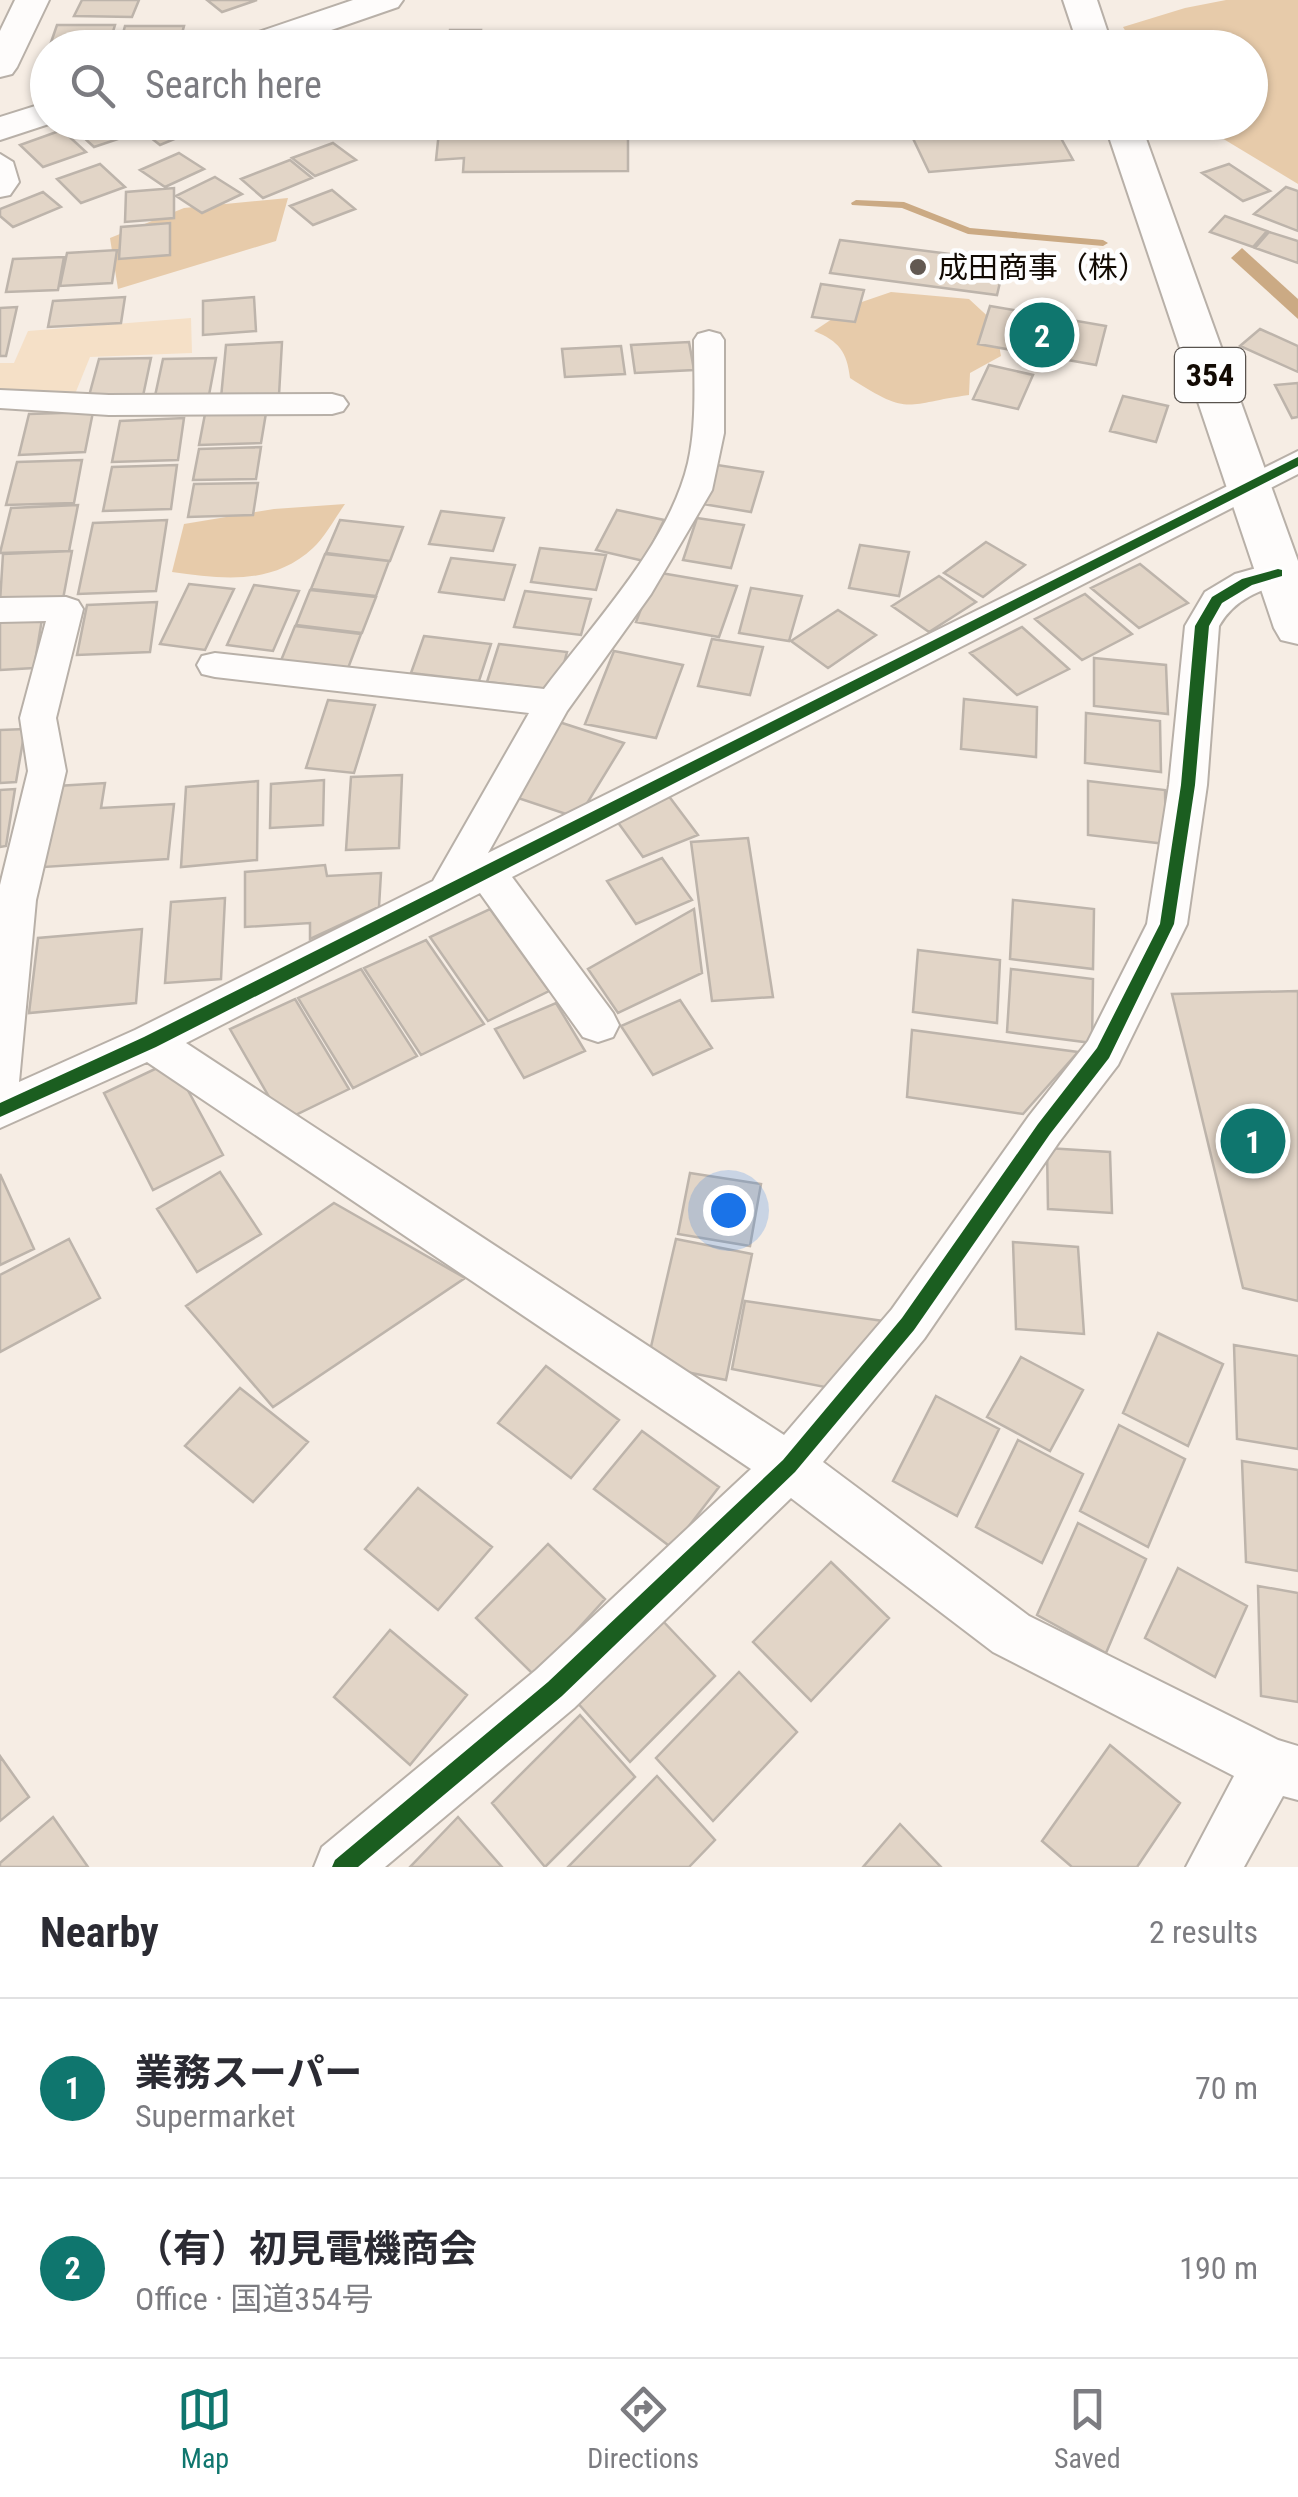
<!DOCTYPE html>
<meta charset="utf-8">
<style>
:root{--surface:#fff;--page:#f2f2f3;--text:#2b2b33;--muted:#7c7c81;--line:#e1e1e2;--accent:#0f766e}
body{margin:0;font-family:"Roboto Condensed","Noto Sans JP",sans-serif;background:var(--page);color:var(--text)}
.you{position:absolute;left:728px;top:1210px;width:35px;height:35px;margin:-25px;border:8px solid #fff;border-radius:50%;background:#1a73e8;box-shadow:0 0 0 15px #1a73e833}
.badge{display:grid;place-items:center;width:65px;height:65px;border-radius:50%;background:var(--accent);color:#fff;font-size:32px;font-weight:700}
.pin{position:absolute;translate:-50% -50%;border:5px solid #fff;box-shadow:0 2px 10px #0006}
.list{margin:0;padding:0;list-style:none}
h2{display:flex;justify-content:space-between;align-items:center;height:130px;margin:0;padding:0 40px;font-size:42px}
h2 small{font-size:32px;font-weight:400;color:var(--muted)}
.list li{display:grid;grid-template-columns:65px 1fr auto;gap:30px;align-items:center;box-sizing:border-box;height:180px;padding:0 40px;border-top:2px solid var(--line)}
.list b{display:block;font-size:38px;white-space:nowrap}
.list p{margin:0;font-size:32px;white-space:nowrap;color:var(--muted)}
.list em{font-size:32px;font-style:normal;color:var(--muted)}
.icon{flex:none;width:55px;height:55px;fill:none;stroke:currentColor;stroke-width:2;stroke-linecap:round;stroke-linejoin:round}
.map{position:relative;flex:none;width:1298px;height:1867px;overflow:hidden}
.search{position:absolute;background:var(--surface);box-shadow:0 2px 8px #0004;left:30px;right:30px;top:30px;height:110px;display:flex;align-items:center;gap:25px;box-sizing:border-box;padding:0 35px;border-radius:55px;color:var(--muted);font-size:38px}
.sheet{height:490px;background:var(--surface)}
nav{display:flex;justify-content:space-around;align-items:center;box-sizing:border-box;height:140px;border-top:2px solid var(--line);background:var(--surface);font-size:28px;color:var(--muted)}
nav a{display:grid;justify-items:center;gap:5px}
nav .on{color:var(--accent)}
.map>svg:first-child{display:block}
</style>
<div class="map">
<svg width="1298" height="1867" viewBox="0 0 1298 1867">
<rect width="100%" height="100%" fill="#f6ede4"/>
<path fill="#f5e0c7" d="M191 318 192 353 90 357 75 394 0 391V363H14L28 331Z"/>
<path fill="#e7cbaa" d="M1226 0H1298V184L1197 123 1250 122V48L1135 47 1123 27 1185 8Z
M288 198 276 241 118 289 110 238 184 208Z
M891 292 969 299 995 323 1001 356 970 373 969 395C903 404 911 417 850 378 847 352 839 341 814 331L853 305Z
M345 504C335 518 325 537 313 548 272 586 222 579 172 572L184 524 274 509Z"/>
<path fill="#cbaa84" d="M1242 248 1298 299V319L1231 258Z"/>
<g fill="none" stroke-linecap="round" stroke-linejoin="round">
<path fill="#cbaa84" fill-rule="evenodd" d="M856 200 904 202 970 228 1103 240 1108 243 1103 246 968 234 902 208 852 205 851 203Z"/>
</g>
<path fill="#e2d5c7" stroke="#bdb4ab" stroke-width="2.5" d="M82 0H139L132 17 74 16Z
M207 0H257L222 12Z
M57 25H115L108 48H49Z
M125 26H184L178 48H119Z
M450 30H481L480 38 603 37V45L627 44V48H448Z
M78 122H125L136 133 94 147 70 125Z
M131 122H215L160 145Z
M440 122H628V171L463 172 464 158 436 160Z
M978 122H1052L1073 160 929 172 908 128Z
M62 130 86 152 43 167 20 145Z
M333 143 356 160 315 176 292 158Z
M179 153 204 169 165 187 140 170Z
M290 160 312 178 263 198 241 179Z
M100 164 125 187 81 203 57 179Z
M1229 164 1270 191 1243 201 1202 173Z
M215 177 242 194 202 213 176 196Z
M1286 187 1298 191V231L1254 214Z
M174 188V218L125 222 126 192Z
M332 190 355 209 313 225 290 206Z
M43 192 61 207 13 227 0 216V209Z
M1225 216 1267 231 1253 247 1210 232Z
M170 223V255L119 259 121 227Z
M1269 232 1298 241V263L1255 248Z
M840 240 1005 261 997 295 830 273Z
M117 250 112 283 60 286 67 253Z
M64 257 58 290 6 292 13 259Z
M821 284 864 290 855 322 812 317Z
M125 297 121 323 48 327 53 301Z
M254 297 256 331 203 335V301Z
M990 306 1106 326 1096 365 978 344Z
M17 307 6 356H0V308Z
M1260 329 1298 346V372L1240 346Z
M282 342 279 395 221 398 226 345Z
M689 342 694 370 635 373 631 345Z
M621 346 625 374 565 377 562 349Z
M151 358 143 396H89L99 359Z
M216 358 209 395 155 396 163 359Z
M989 365 1033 375 1018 409 973 399Z
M1298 383V417L1292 418 1275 385Z
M1123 396 1168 406 1156 442 1110 431Z
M93 412 85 452 19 455 29 414Z
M266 413 261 443 199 445 205 414Z
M184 418 178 460 112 462 120 421Z
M261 447 256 479 193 480 199 449Z
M82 460 74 503 6 505 17 462Z
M177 465 171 509 103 511 112 467Z
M717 465 763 472 751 512 703 504Z
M258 483 253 515 188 517 194 484Z
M78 505 69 551 0 553 11 508Z
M617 510 664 520 644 561 596 550Z
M441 511 504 518 493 551 429 544Z
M697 518 744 525 731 568 683 560Z
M167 520 156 591 78 594 93 523Z
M340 520 403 527 390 561 326 553Z
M986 542 1025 565 983 597 944 573Z
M860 545 909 552 899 596 849 588Z
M540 548 606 555 596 590 531 582Z
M72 551 63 599 0 602 3 554Z
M325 554 389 561 376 596 311 589Z
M451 558 515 565 504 600 439 592Z
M1140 564 1188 603 1139 628 1091 588Z
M655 572 737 586 719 637 636 622Z
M939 576 976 602 929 632 892 606Z
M189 584 234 589 205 650 160 644Z
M254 585 299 591 273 651 227 645Z
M751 588 802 596 789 641 739 633Z
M310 590 376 597 362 633 296 625Z
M525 591 591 599 581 635 514 627Z
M1085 594 1132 634 1082 660 1035 619Z
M157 602 150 652 77 655 87 605Z
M838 610 876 635 828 668 791 641Z
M42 619 34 668 0 670V622Z
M295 626 361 634 347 671 280 663Z
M1022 627 1069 669 1017 695 970 653Z
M424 636 491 644 479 681 411 673Z
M712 639 763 647 750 695 698 686Z
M499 644 567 652 557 690 487 682Z
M614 651 683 665 656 738 585 724Z
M1094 658 1166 665 1168 714 1094 706Z
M964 699 1037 707 1036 757 961 749Z
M328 700 375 705 354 773 306 768Z
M1086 713 1160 721 1161 772 1085 763Z
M556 721 624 743 578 818 509 795Z
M25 729 16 782 0 783V730Z
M402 775 399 848 346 850 351 777Z
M324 780 323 825 270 828 271 784Z
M258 781 257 860 181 867 186 787Z
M1088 781 1165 790 1166 844 1088 835Z
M105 783 101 808 174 804 168 859 44 867 57 786Z
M15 789 6 846 0 847V790Z
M668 795 698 835 643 857 614 817Z
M748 838 773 997 712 1001 691 842Z
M662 858 692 900 636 924 607 881Z
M325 865 327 876 381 873 379 907 310 939V923L245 927V872Z
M225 898 221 979 165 983 171 902Z
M1013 900 1094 909 1093 969 1010 959Z
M490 909 549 991 488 1021 430 937Z
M694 909 702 973 618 1013 588 969Z
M142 929 136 1003 29 1013 38 938Z
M426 940 484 1024 421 1055 364 968Z
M918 950 1000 960 997 1023 913 1012Z
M361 969 417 1056 353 1088 298 998Z
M1011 969 1093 979 1092 1043 1007 1032Z
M1298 991V1301L1243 1288 1172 994Z
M295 999 349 1089 283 1121 230 1029Z
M680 1000 712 1048 653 1075 621 1026Z
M556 1003 585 1051 524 1078 495 1029Z
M912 1030 1078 1052 1023 1114 907 1097Z
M172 1061 223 1155 153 1190 104 1093Z
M1047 1148 1110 1152 1112 1213 1048 1209Z
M220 1172 261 1234 197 1272 157 1209Z
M690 1173 761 1184 750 1246 678 1234Z
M0 1174 34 1249 0 1265Z
M334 1203 465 1278 273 1407 186 1306Z
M69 1239 100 1298 0 1352V1275Z
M676 1239 752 1254 726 1380 647 1364Z
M1013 1242 1078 1247 1084 1334 1016 1329Z
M745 1301 890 1322 835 1389 732 1369Z
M1158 1333 1223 1364 1188 1446 1123 1413Z
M1234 1345 1298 1356V1449L1237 1439Z
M1021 1357 1083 1390 1050 1451 987 1417Z
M546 1366 619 1420 571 1478 498 1423Z
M240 1388 308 1442 253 1502 185 1446Z
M936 1396 999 1429 957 1516 893 1481Z
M1119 1425 1185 1459 1148 1547 1080 1511Z
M642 1431 719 1487 672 1548 594 1489Z
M1018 1440 1083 1474 1042 1563 976 1527Z
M1242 1461 1298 1470V1571L1246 1562Z
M418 1488 492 1547 438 1610 365 1549Z
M1078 1523 1146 1559 1106 1653 1037 1615Z
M548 1544 605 1599 535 1676 476 1618Z
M831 1562 889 1618 811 1701 753 1642Z
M1178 1568 1247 1606 1215 1677 1145 1638Z
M1258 1586 1298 1593V1702L1261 1696Z
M660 1618 715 1676 630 1762 576 1701Z
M390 1630 467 1695 410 1765 334 1697Z
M739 1672 797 1732 713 1821 656 1758Z
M580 1715 635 1777 545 1867 492 1803Z
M1110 1745 1180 1803 1137 1867H1072L1042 1841Z
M0 1756 29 1797 0 1821Z
M657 1776 715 1840 689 1867H568Z
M53 1817 88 1867H0V1863Z
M458 1817 502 1867H410Z
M900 1824 941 1867H863Z"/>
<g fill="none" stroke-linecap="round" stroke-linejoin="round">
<defs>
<path id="street" d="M0 154 13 162 19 182 10 195 0 197Z
M709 331 720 334 724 340V433L712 490 651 594 567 711 488 853 1298 451V474L512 877 613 1013 619 1025 613 1037 598 1042 583 1037 480 893 186 1043 784 1435 892 1309 1029 1116 1088 1041 1147 924 1169 785 1185 626 1205 592 1235 574 1278 562 1290 565 1295 573 1290 581C1260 590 1235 598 1219 626L1207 785 1187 924 1118 1065 1059 1142 924 1339 823 1462 1029 1616 1278 1740 1298 1746V1800L1283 1796 1244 1867H1186L1234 1776 993 1652 791 1498 574 1708 385 1867H314L322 1847 536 1670 751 1469 147 1062 0 1128V885L28 771 20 718 46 621 0 622V598L66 597 78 601 83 609 56 718 66 771 36 900 19 1082 135 1030 433 881 529 713 215 677 202 674 197 665 202 656 215 653 544 689C593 624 669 544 688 463 697 424 694 380 694 340L698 334Z
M0 390 109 395 332 394 343 397 348 404 343 411 332 414 109 415 0 408Z"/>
<path id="secondary" d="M15 0H49L17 67 12 74 0 77V31Z
M353 0H403L398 7 279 48H227L232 41Z
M48 102V122H55L0 140V117Z"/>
<path id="highway" d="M1063 0H1097L1113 48H1079Z
M1104 122H1140L1298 561V644L1281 640 1274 628Z"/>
</defs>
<use href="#street" stroke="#b8b0a8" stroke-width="4"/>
<use href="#secondary" stroke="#b8b0a8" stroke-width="4"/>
<use href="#highway" stroke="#b8b0a8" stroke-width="4"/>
<use href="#street" fill="#fefcfb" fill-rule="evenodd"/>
<use href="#secondary" fill="#fefcfb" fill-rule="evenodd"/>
<use href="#highway" fill="#fefcfb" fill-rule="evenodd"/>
<defs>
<path id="cycleway" d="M1298 457V466L156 1047 0 1117V1103L144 1037Z
M1278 569 1282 570V576L1252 585 1222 603 1209 626 1195 785 1174 924 1109 1058 1050 1134 914 1330 795 1472 562 1696 358 1867H332L335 1860 548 1682 783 1460 902 1318 1038 1124 1097 1048 1160 924 1181 785 1195 626 1212 597 1242 579Z"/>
</defs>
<use href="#cycleway" stroke="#fefefe" stroke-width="6"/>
<use href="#cycleway" fill="#1b5e20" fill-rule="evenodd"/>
</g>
<circle fill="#625952" stroke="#fefefe" stroke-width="4" cx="918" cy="267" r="10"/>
<g text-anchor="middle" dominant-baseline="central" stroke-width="9" stroke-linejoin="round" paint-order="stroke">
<g font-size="30" fill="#120a03" stroke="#fefefe" text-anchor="start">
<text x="938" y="267">成田商事（株）</text>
</g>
<rect fill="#fefefe" stroke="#59534e" stroke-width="2.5" x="1175" y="348" width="70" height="54" rx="8"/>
<g font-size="32" font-weight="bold" fill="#120a03">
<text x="1210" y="375">354</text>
</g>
</g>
</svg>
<div class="you"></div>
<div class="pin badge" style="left:1253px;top:1141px">1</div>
<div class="pin badge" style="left:1042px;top:335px">2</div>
<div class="search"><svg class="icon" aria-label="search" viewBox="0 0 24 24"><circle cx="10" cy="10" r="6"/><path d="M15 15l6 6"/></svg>Search here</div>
</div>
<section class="sheet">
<h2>Nearby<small>2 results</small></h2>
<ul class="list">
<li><span class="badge">1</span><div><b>業務スーパー</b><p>Supermarket</p></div><em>70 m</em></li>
<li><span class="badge">2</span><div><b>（有）初見電機商会</b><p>Office · 国道354号</p></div><em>190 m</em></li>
</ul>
</section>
<nav>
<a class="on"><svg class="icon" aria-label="map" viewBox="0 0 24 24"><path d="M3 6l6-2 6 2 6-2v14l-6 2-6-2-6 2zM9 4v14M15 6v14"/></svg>Map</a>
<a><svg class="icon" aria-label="directions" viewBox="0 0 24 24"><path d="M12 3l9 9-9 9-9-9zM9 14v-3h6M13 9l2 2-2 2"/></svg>Directions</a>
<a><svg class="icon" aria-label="saved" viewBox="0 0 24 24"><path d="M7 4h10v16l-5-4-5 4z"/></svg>Saved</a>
</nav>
